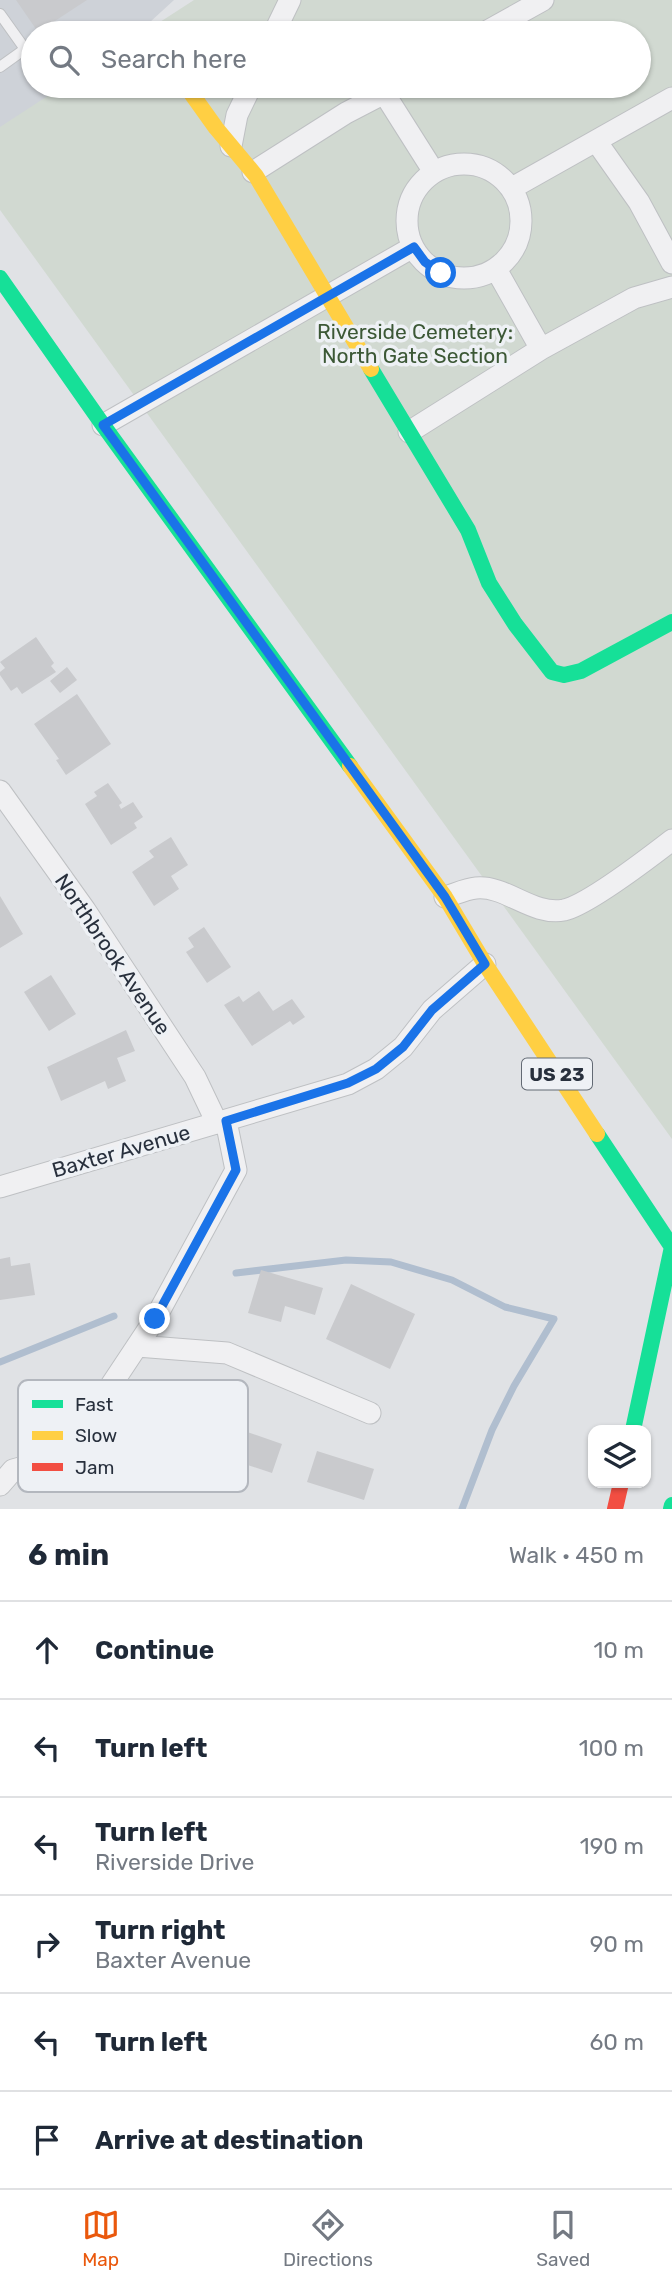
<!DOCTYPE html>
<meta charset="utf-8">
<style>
:root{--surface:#fff;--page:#f2f2f3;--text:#1f2937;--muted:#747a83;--line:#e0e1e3;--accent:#ea580c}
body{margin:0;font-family:Rubik,sans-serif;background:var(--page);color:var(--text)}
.controls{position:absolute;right:21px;bottom:21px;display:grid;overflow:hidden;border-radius:14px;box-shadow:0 2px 5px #0004}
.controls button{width:63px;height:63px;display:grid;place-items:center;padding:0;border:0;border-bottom:2px solid var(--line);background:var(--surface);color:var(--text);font:35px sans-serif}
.stop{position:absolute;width:21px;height:21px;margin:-16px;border:5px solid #1a73e8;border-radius:50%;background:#fff}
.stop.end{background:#1a73e8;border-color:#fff;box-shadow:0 2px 7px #0008}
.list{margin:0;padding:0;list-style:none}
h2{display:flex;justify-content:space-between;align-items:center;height:91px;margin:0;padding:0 28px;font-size:30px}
h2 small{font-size:23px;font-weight:400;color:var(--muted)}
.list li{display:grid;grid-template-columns:46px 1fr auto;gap:21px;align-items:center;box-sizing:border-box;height:98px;padding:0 28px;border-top:2px solid var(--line)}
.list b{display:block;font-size:26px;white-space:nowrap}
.list p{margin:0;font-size:23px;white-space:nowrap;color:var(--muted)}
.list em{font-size:23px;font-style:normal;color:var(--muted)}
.icon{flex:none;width:38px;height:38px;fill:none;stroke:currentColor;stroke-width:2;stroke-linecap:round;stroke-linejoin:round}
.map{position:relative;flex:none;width:672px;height:1509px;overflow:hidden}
.search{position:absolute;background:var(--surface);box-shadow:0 2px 5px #0004;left:21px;right:21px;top:21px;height:77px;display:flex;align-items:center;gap:18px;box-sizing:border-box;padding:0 24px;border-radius:38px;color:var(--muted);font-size:26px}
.sheet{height:679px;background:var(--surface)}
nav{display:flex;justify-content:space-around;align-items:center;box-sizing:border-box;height:98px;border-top:2px solid var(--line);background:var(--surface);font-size:19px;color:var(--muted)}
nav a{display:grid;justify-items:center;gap:4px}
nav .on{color:var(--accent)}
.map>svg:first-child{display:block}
</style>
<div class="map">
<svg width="672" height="1509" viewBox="0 0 672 1509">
<rect width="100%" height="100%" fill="#e0e2e5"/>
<path fill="#ced2d8" d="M0 0H174L138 33H33V86H81L0 160Z"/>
<path fill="#d1d9d1" d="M194 0H672V1139L0 210V127L63 86H639V33H143Z"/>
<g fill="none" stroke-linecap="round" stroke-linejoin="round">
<path stroke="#b0becf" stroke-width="7" d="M236 1273 346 1260 391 1262 452 1280 505 1307 554 1319 514 1386 492 1430 462 1509
M0 1362 114 1316"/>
</g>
<path fill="#c9cacd" d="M16 0H87L38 32Z
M36 637 54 663 51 666 56 672 22 694 17 687 11 691 0 675V672L5 668 0 662Z
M67 667 77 680 60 693 50 681Z
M77 694 111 744 66 775 56 760 59 759 34 724Z
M108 783 122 803 119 805 121 809 133 802 143 817 134 823 137 828 111 845 85 804 97 796 94 792Z
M171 837 188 865 171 876 179 889 154 906 132 872 154 857 149 851Z
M0 896 23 934 0 948Z
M204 927 231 967 207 983 186 952 194 947 188 938Z
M51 975 76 1014 49 1031 24 992Z
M259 991 273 1011 292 999 305 1017 293 1025 290 1021 252 1046 224 1005 239 996 243 1002Z
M126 1030 135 1051 117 1058 126 1081 108 1089 105 1081 61 1101 47 1067Z
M10 1257 11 1266 30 1263 35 1295 0 1300V1259Z
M261 1270 323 1288 315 1315 285 1306 281 1322 248 1313Z
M351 1284 415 1314 390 1369 326 1339Z
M224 1424 282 1444 272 1473 214 1454Z
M317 1451 374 1469 364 1500 307 1482Z"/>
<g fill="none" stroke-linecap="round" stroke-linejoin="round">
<defs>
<path id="lane" d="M0 14 25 49 0 67"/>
<path id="street" d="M274 33 290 0
M484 33 543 0
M384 93 434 172
M596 141 639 202 672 263
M231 146 237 115 251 86
M407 221a57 57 0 1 1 114 0a57 57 0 1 1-114 0Z
M253 172 346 113 398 86
M512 188 672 98
M496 269 541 349
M103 425 413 247
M409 432 541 349 634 298 672 287
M0 791 85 910 195 1077 217 1123
M445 897C455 894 466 889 476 888 506 885 532 916 564 910 587 905 650 857 672 840
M0 1187 348 1084 376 1069 403 1047 432 1010 485 964
M137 1346 227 1353 370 1413
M0 1485 13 1470 64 1456 155 1319 236 1170 226 1121"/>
</defs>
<use href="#lane" stroke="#bec0c3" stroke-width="12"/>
<use href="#street" stroke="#bec0c3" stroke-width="23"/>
<use href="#lane" stroke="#f0f0f2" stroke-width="10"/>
<use href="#street" stroke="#f0f0f2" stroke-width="21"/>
<path stroke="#16e098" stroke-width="16" d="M0 278 103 425 350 766
M371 369 468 530 489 583 515 624 552 672 564 675 581 671 672 622
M597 1134 672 1247
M633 1430 672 1247
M671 1509 672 1505"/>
<path stroke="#ffcf43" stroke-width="16" d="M186 86 216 128 256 176 371 369
M350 766 445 897 485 964 597 1134"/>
<path stroke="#f24e42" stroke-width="16" d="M615 1509 621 1483"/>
</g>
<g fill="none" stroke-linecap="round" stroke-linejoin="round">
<path stroke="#1a73e8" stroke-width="9" d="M155 1319 236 1170 226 1121 348 1083 376 1069 403 1047 432 1010 485 964 445 897 103 425 414 247 425 262 441 273"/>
</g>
<g text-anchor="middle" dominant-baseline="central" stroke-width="7" stroke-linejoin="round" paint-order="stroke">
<rect fill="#eef1f5" stroke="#636a74" stroke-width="2" x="522" y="1058.5" width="70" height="31" rx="5"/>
<g font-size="19" font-weight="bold" fill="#28303d">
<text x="557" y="1074">US 23</text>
</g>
<g font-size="21" fill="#3c5836" stroke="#eef1f5">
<text x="415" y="331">Riverside Cemetery:<tspan x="415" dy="24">North Gate Section</tspan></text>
</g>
<g font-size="21" fill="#28303d" stroke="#eef1f5">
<text transform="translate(113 954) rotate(56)">Northbrook Avenue</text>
<text transform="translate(121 1151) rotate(-16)">Baxter Avenue</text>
</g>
</g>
<rect x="18" y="1380" width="230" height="112" rx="10" fill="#eef1f5" stroke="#b3b7be" stroke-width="2"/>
<rect x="32" y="1400" width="31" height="8" fill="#16e098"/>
<rect x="32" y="1431" width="31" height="9" fill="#ffcf43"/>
<rect x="32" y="1463" width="31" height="8" fill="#f24e42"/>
<g font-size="19" fill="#28303d">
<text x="75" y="1411">Fast</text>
<text x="75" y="1442">Slow</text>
<text x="75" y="1474">Jam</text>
</g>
</svg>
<div class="controls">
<button><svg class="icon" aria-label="layers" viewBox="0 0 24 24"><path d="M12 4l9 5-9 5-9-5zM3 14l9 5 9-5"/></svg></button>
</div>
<div class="stop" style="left:441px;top:273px"></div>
<div class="stop end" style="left:155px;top:1319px"></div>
<div class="search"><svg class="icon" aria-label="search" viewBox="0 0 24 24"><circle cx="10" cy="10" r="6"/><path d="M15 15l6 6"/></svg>Search here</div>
</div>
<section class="sheet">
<h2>6 min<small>Walk · 450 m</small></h2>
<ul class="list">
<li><svg class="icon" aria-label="ahead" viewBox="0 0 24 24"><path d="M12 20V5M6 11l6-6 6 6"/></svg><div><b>Continue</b></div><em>10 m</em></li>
<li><svg class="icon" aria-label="left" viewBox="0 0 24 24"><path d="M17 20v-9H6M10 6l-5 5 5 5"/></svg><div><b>Turn left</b></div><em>100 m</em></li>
<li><svg class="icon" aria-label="left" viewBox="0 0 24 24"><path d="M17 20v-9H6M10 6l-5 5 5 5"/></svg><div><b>Turn left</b><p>Riverside Drive</p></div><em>190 m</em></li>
<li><svg class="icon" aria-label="right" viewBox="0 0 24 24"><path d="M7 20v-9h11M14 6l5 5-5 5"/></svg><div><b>Turn right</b><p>Baxter Avenue</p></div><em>90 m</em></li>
<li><svg class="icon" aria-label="left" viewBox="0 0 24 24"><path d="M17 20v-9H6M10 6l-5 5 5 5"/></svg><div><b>Turn left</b></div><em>60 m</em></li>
<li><svg class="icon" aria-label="arrive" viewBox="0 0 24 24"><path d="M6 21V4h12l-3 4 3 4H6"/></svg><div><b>Arrive at destination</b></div></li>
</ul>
</section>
<nav>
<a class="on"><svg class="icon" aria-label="map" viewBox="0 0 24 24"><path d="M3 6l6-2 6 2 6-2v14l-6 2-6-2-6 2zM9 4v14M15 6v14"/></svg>Map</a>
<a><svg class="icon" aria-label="directions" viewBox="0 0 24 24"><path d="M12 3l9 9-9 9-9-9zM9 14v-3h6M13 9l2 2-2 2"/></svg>Directions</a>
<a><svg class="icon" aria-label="saved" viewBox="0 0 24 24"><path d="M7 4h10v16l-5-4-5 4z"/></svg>Saved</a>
</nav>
